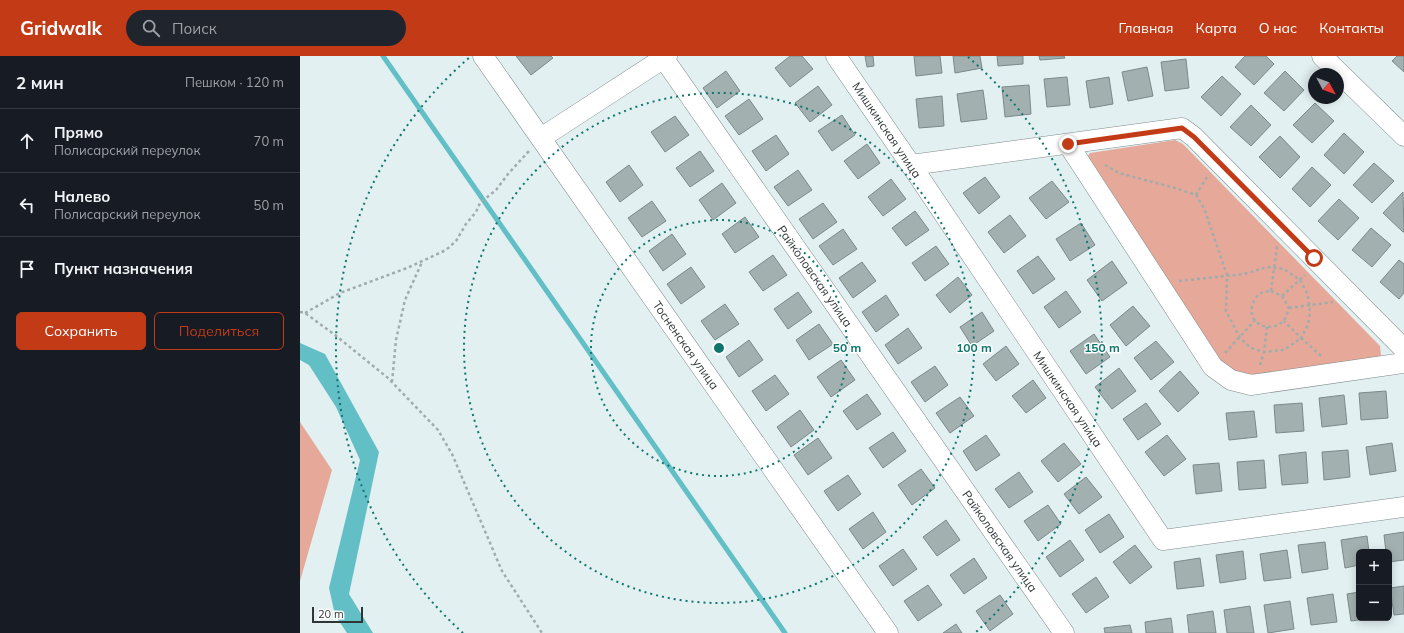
<!DOCTYPE html>
<html lang="ru">
<meta charset="utf-8">
<style>
:root{--surface:#171b24;--page:#20242c;--text:#f1f3f6;--muted:#9ea1a6;--line:#363941;--accent:#c33a16}
body{margin:0;font-family:Mulish,sans-serif;background:var(--page);color:var(--text)}
.controls{position:absolute;right:12px;bottom:12px;display:grid;overflow:hidden;border-radius:6px;box-shadow:0 2px 10px #0003}
.controls button{width:36px;height:36px;display:grid;place-items:center;padding:0;border:0;border-bottom:1px solid var(--line);background:var(--surface);color:var(--text);font:20px sans-serif}
.compass{position:absolute;left:1008px;top:12px;width:36px;height:36px;border-radius:50%;background:var(--surface);box-shadow:0 2px 10px #0003;rotate:131deg}
.scale{position:absolute;left:12px;bottom:10px;width:51px;box-sizing:border-box;padding-left:4px;border:2px solid #303636;border-top:0;font-size:11px;line-height:14px;white-space:nowrap;color:#303636;-webkit-text-stroke:3px #fff;paint-order:stroke}
.stop{position:absolute;width:12px;height:12px;margin:-9px;border:3px solid #c33a16;border-radius:50%;background:#fff}
.stop.end{background:#c33a16;border-color:#fff;box-shadow:0 1px 4px #0008}
.list{margin:0;padding:0;list-style:none}
h2{display:flex;justify-content:space-between;align-items:center;height:52px;margin:0;padding:0 16px;font-size:17px}
h2 small{font-size:13px;font-weight:400;color:var(--muted)}
.list li{display:grid;grid-template-columns:26px 1fr auto;gap:12px;align-items:center;box-sizing:border-box;height:64px;padding:0 16px;border-top:1px solid var(--line)}
.list b{display:block;font-size:15px;white-space:nowrap}
.list p{margin:0;font-size:13px;white-space:nowrap;color:var(--muted)}
.list em{font-size:13px;font-style:normal;color:var(--muted)}
.actions{display:flex;gap:8px;padding:12px 16px}
.actions a{flex:1;padding:9px 0;border:1px solid var(--accent);border-radius:6px;text-align:center;font-size:14px;color:var(--accent)}
.actions .main{background:var(--accent);color:#fff}
.icon{flex:none;width:22px;height:22px;fill:none;stroke:currentColor;stroke-width:2;stroke-linecap:round;stroke-linejoin:round}
.map{position:relative;flex:none;width:1104px;height:577px;overflow:hidden}
header{display:flex;align-items:center;gap:24px;box-sizing:border-box;height:56px;padding:0 20px;background:var(--accent);color:#fff}
header strong{font-size:19px}
nav{display:flex;gap:22px;margin-inline-start:auto;font-size:14px}
.search{width:280px;height:36px;background:var(--page);display:flex;align-items:center;gap:10px;box-sizing:border-box;padding:0 14px;border-radius:22px;color:var(--muted);font-size:15px}
main{display:flex}
aside{flex:1;background:var(--surface)}
.map>svg:first-child{display:block}
</style>
<header>
<strong>Gridwalk</strong>
<div class="search"><svg class="icon" aria-label="search" viewBox="0 0 24 24"><circle cx="10" cy="10" r="6"/><path d="M15 15l6 6"/></svg>Поиск</div>
<nav><a>Главная</a><a>Карта</a><a>О нас</a><a>Контакты</a></nav>
</header>
<main>
<aside>
<h2>2 мин<small>Пешком · 120 m</small></h2>
<ul class="list">
<li><svg class="icon" aria-label="ahead" viewBox="0 0 24 24"><path d="M12 20V5M6 11l6-6 6 6"/></svg><div><b>Прямо</b><p>Полисарский переулок</p></div><em>70 m</em></li>
<li><svg class="icon" aria-label="left" viewBox="0 0 24 24"><path d="M17 20v-9H6M10 6l-5 5 5 5"/></svg><div><b>Налево</b><p>Полисарский переулок</p></div><em>50 m</em></li>
<li><svg class="icon" aria-label="arrive" viewBox="0 0 24 24"><path d="M6 21V4h12l-3 4 3 4H6"/></svg><div><b>Пункт назначения</b></div></li>
</ul>
<div class="actions"><a class="main">Сохранить</a><a>Поделиться</a></div>
</aside>
<div class="map">
<svg width="1104" height="577" viewBox="0 0 1104 577">
<rect width="100%" height="100%" fill="#e2f0f1"/>
<path fill="#e6a898" d="M875 84 883 88 1080 290 1081 300 1073 309 944 319 926 312 785 104 790 97Z
M0 366 32 414 0 525Z"/>
<path fill="#63bfc6" d="M0 287 25 298 79 396 49 538 73 577H47L35 559 29 532 60 404 36 351 9 309 0 304Z"/>
<g fill="none" stroke-linecap="round" stroke-linejoin="round">
<path stroke="#63bfc6" stroke-width="5" d="M83 0 485 577"/>
</g>
<path fill="#a2b0b0" stroke="#7c898a" d="M216 0H251L253 2 231 19Z
M490 0H502L513 13 490 31 475 12Z
M565 0H573L574 10 567 11Z
M614 0H640L642 17 616 20Z
M653 0H680L682 12 655 17Z
M697 0H723V8L698 10Z
M739 0H764L765 2 740 4Z
M945 0H966L974 8 954 29 935 11Z
M1097 0H1104V16L1092 5Z
M886 3 889 32 865 35 861 6Z
M847 11 853 40 828 45 822 16Z
M426 15 440 35 417 52 403 32Z
M985 15 1004 34 984 55 964 37Z
M922 20 941 38 921 60 901 41Z
M767 21 770 49 747 51 744 23Z
M809 21 813 48 790 52 786 25Z
M729 29 731 58 705 61 702 31Z
M518 30 532 49 510 66 495 47Z
M683 34 687 63 661 66 657 38Z
M642 40 644 70 619 72 616 43Z
M449 43 463 63 439 79 425 60Z
M1015 47 1034 65 1012 87 993 69Z
M951 49 971 69 951 90 930 71Z
M542 59 555 79 532 95 518 75Z
M375 60 389 79 365 96 351 76Z
M1044 77 1064 96 1044 118 1024 99Z
M476 79 489 98 466 115 452 95Z
M980 80 1000 101 980 122 959 101Z
M567 88 580 107 558 123 544 105Z
M400 95 414 115 390 131 376 112Z
M1074 107 1094 125 1072 147 1053 129Z
M329 109 343 129 320 146 306 126Z
M1012 111 1031 129 1010 151 992 133Z
M498 114 512 134 488 150 474 131Z
M685 121 700 141 679 158 663 137Z
M591 123 606 143 583 160 568 141Z
M752 125 769 146 746 163 729 142Z
M422 127 436 147 413 164 399 144Z
M1103 136 1104 176H1103L1083 157Z
M1039 143 1059 162 1038 184 1018 165Z
M352 145 366 165 342 181 328 162Z
M523 147 537 166 513 183 499 163Z
M615 155 629 174 606 190 592 172Z
M710 159 726 180 704 197 688 176Z
M445 161 459 181 435 197 422 178Z
M781 167 795 189 770 205 756 183Z
M1071 172 1091 189 1072 211 1052 194Z
M543 173 557 193 533 209 519 190Z
M372 178 386 198 363 215 349 195Z
M636 190 649 208 625 225 612 207Z
M473 199 487 219 463 235 449 216Z
M738 200 755 223 733 238 717 215Z
M1099 204 1104 208V237L1099 243 1080 226Z
M812 205 827 227 802 245 787 224Z
M562 206 576 225 553 242 539 222Z
M391 211 405 231 381 248 367 228Z
M658 221 672 239 650 257 636 239Z
M766 235 781 256 759 272 744 251Z
M498 236 512 256 488 273 474 253Z
M586 239 599 259 576 276 562 256Z
M425 248 439 268 415 284 401 265Z
M833 250 850 270 826 290 810 269Z
M682 256 694 275 672 290 660 271Z
M519 268 533 288 509 304 496 284Z
M608 272 622 292 598 308 585 289Z
M794 278 810 301 786 318 770 295Z
M449 284 463 304 439 321 426 301Z
M856 285 874 306 851 324 834 302Z
M706 290 719 308 696 325 683 308Z
M541 304 555 324 531 341 517 321Z
M635 310 648 329 625 346 611 326Z
M819 312 836 335 812 353 795 331Z
M880 315 899 337 878 356 859 335Z
M475 319 489 338 466 355 452 335Z
M733 324 746 342 726 357 712 340Z
M1086 335 1088 362 1061 364 1059 337Z
M567 338 581 358 557 374 543 355Z
M1044 339 1047 368 1022 371 1019 342Z
M660 341 674 360 650 377 636 357Z
M846 347 861 368 838 384 823 363Z
M1002 347 1004 375 976 377 974 349Z
M500 354 514 374 491 391 477 371Z
M954 355 957 381 929 384 926 357Z
M593 376 606 395 583 412 569 392Z
M686 379 700 399 676 415 663 395Z
M867 379 886 403 864 420 845 396Z
M518 382 532 402 508 419 494 399Z
M764 387 781 408 758 426 741 405Z
M1092 387 1096 415 1070 419 1066 391Z
M1048 394 1050 421 1024 424 1022 396Z
M1006 396 1008 427 982 429 979 399Z
M964 404 966 432 939 434 937 406Z
M919 407 922 435 896 438 893 409Z
M621 413 635 432 612 449 598 429Z
M719 416 733 436 709 452 695 433Z
M548 419 561 438 538 455 524 435Z
M786 421 802 441 779 458 764 438Z
M748 449 761 468 738 485 724 465Z
M573 456 586 476 563 493 549 473Z
M809 458 824 481 800 497 785 474Z
M646 464 660 484 637 500 623 481Z
M1104 476V504L1089 506V496H1086L1084 479Z
M1067 480 1069 496H1059V509L1045 512 1041 484Z
M770 484 784 504 760 521 746 501Z
M1025 486 1028 513 1002 517 998 489Z
M835 489 852 511 830 528 813 506Z
M603 493 617 513 593 530 579 510Z
M987 494 991 522 964 525 960 498Z
M943 495 946 523 920 527 916 499Z
M674 502 687 522 664 538 650 519Z
M900 502 904 530 877 533 874 506Z
M796 521 809 541 786 557 772 538Z
M628 529 642 549 618 565 604 545Z
M1104 530V558L1094 559 1090 532Z
M1059 536V562H1074L1051 565 1047 538Z
M1033 538 1037 566 1011 569 1007 542Z
M700 539 713 558 690 575 676 555Z
M990 545 994 573 968 577 964 549Z
M950 550 954 577H927L924 554Z
M913 555 916 577H889L887 559Z
M871 562 873 577H846L845 566Z
M656 568 662 577H643Z
M830 569 832 577H805L804 572Z"/>
<g fill="none" stroke-linecap="round" stroke-linejoin="round">
<defs>
<path id="street" d="M183 0 588 577
M362 0 764 577
M536 0 611 109 863 484 1104 451
M1022 0 1104 80
M241 82 367 0
M768 88 913 311 931 324 951 329 1104 307
M611 109 882 72 894 81 1104 293"/>
</defs>
<use href="#street" stroke="#808c8d" stroke-width="21"/>
<path stroke="#a1acac" stroke-width="2.5" stroke-dasharray="3 3" stroke-linecap="butt" d="M805 109 819 117 875 132 896 139 904 152 927 219 926 255 940 282 951 292 964 296 984 294 1001 282 1021 300
M896 139 907 121
M879 225 944 218 967 211 984 213 1000 224 1008 239 1010 257 1008 269 1001 282 984 265
M971 235 982 240 989 252C987 257 986 263 982 266 974 274 958 272 953 261 949 253 954 241 961 237 964 236 968 235 971 235Z
M971 235 977 190
M982 240 1005 219
M989 252 1033 246
M0 256 5 257 35 279 88 322 138 374 152 398 202 515 242 577
M5 257 40 237 107 212 146 194 156 185 166 168 176 156 180 147 196 134 208 118 229 95
M925 297 955 264
M960 309 964 296 967 271
M92 326 96 284 105 244 122 206"/>
<use href="#street" stroke="#fff" stroke-width="20"/>
</g>
<g fill="none" stroke-linecap="round" stroke-linejoin="round">
<path stroke="#c33a16" stroke-width="5" d="M768 88 882 72 894 81 1014 202"/>
</g>
<g fill="none" stroke="#0f766e" stroke-width="2" stroke-dasharray="2 4">
<circle cx="419" cy="292" r="128"/>
<circle cx="419" cy="292" r="255"/>
<path d="M163 577A383 383 0 0 1 170 1M668 1A383 383 0 0 1 675 577"/>
</g>
<g text-anchor="middle" dominant-baseline="central" stroke-width="3" stroke-linejoin="round" paint-order="stroke">
<g font-size="12" fill="#303636" stroke="#fff">
<text transform="translate(587 74) rotate(56)">Мишкинская улица</text>
<text transform="translate(515 220) rotate(55)">Райколовская улица</text>
<text transform="translate(386 289) rotate(55)">Тосненская улица</text>
<text transform="translate(768 343) rotate(56)">Мишкинская улица</text>
<text transform="translate(700 485) rotate(55)">Райколовская улица</text>
</g>
</g>
<circle cx="419" cy="292" r="6" fill="#0f766e" stroke="#fff" stroke-width="2"/>
<g font-size="12" text-anchor="middle" font-weight="bold" fill="#0f766e" stroke="#fff" stroke-width="3" stroke-linejoin="round" paint-order="stroke">
<text x="547" y="296">50 m</text>
<text x="674" y="296">100 m</text>
<text x="802" y="296">150 m</text>
</g>
</svg>
<div class="controls">
<button>+</button>
<button>−</button>
</div>
<svg class="compass" viewBox="-18 -18 36 36"><path d="M0-13l5 13h-10z" fill="#e53935"/><path d="M0 13l5-13h-10z" fill="#9ea1a6"/></svg>
<div class="scale">20 m</div>
<div class="stop" style="left:1014px;top:202px"></div>
<div class="stop end" style="left:768px;top:88px"></div>
</div>
</main>
